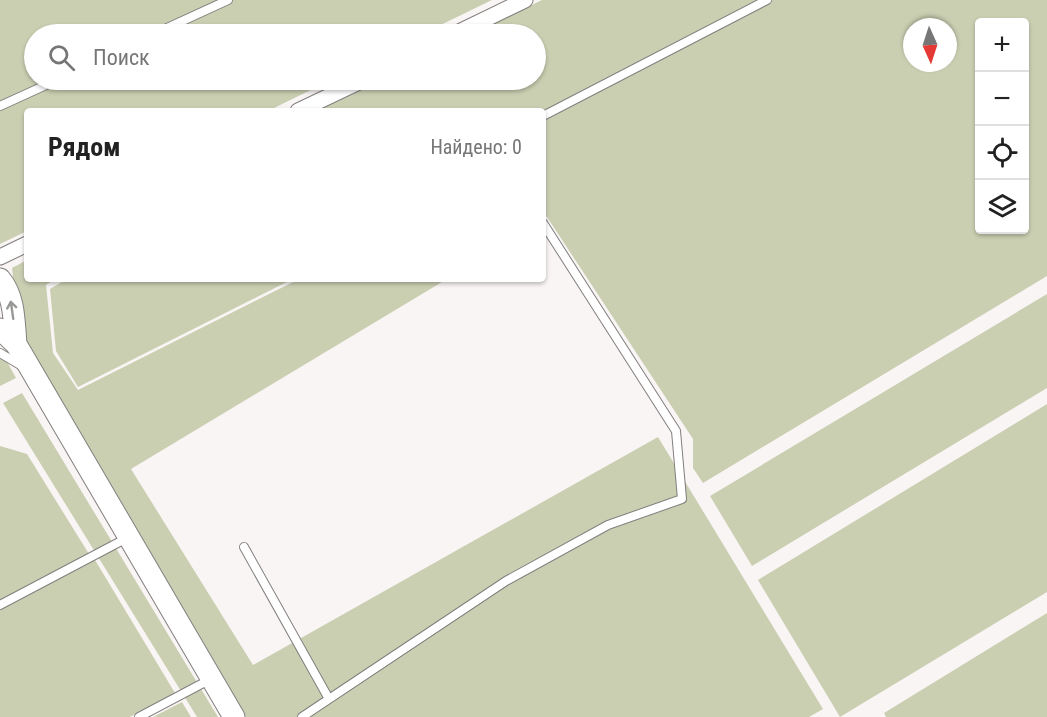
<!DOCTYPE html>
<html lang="ru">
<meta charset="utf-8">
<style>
:root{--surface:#fff;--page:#f6f6f6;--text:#222;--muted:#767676;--line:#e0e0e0}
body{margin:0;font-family:"Roboto Condensed",sans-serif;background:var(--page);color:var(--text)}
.controls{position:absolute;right:18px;top:18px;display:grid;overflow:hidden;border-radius:6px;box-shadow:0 2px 4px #0004}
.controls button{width:54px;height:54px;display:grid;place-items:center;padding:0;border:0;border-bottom:2px solid var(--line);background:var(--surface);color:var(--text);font:30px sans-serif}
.compass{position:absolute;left:903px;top:18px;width:54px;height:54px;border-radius:50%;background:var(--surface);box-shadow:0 2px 4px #0004;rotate:177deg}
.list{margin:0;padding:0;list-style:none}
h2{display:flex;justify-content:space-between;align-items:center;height:78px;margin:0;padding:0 24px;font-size:26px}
h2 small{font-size:20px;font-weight:400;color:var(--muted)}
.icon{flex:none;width:33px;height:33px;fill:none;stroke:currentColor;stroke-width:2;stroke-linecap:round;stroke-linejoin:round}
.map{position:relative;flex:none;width:1047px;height:717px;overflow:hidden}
.search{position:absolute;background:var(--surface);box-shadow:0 2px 4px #0004;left:24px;top:24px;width:522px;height:66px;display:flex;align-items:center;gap:15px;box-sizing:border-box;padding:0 21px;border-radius:33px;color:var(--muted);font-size:22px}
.panel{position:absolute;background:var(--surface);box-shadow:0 2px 4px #0004;left:24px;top:108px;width:522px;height:174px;border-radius:6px}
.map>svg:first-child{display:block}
</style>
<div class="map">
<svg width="1047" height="717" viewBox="0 0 1047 717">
<rect width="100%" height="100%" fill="#f9f5f4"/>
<path fill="#cbcfb2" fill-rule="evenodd" d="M0 0H492L422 34H34V80H331L268 111H27V231L0 244Z
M542 0H1047V276L703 483 693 468V439L543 211V111H317L381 80H536V34H472ZM980 22H1024V230H980ZM912 27H948V63H912Z
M27 260V279H55L46 285 53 353 78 390 299 279H447L131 469 253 665 658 437 823 709 809 717H246L20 339 12 268Z
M67 279H293L78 387 56 351 50 289Z
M1047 294V388L752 566 710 496Z
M0 349 16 378 0 386Z
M22 393 218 717H197L3 403Z
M1047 404V592L840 717 758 580Z
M0 446 27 454 89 554 0 601Z
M95 560 175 693 130 717H0V610Z
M1047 613V717H886L884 713Z
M182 702 191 717H153Z"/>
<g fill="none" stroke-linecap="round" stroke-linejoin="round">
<defs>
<path id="lane" d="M154 34 228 0
M0 106 57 80
M543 116 767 0
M0 353 22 366
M244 547 329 699
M0 605 127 538
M139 717 209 680
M302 717 506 581 608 525 682 499 676 431 543 223"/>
<path id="street" d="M455 34 525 0
M298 111 363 80
M0 257 27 244"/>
<path id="secondary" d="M0 279C15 297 14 322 16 344
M0 329 16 344 234 717"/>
</defs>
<use href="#lane" stroke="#827f7e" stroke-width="10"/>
<use href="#street" stroke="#827f7e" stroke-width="17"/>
<use href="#secondary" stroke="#827f7e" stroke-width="23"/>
<use href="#lane" stroke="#fff" stroke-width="8"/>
<use href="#street" stroke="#fff" stroke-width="15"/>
<use href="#secondary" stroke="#fff" stroke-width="21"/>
</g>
<defs><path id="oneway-shaft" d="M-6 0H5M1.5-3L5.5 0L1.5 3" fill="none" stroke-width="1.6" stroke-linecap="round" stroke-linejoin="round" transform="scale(1.5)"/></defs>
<use stroke="#989897" href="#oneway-shaft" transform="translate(12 310) rotate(-98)"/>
</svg>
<div class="controls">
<button>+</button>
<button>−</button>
<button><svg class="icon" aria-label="locate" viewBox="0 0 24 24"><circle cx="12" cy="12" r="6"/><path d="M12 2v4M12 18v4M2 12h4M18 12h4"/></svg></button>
<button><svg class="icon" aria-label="layers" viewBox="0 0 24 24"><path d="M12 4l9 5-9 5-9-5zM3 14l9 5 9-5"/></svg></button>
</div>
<svg class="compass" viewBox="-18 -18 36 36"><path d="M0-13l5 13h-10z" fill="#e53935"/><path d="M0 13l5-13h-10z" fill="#767676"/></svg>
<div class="search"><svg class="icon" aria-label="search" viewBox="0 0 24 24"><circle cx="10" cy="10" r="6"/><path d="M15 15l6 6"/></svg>Поиск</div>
<section class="panel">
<h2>Рядом<small>Найдено: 0</small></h2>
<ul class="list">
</ul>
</section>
</div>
